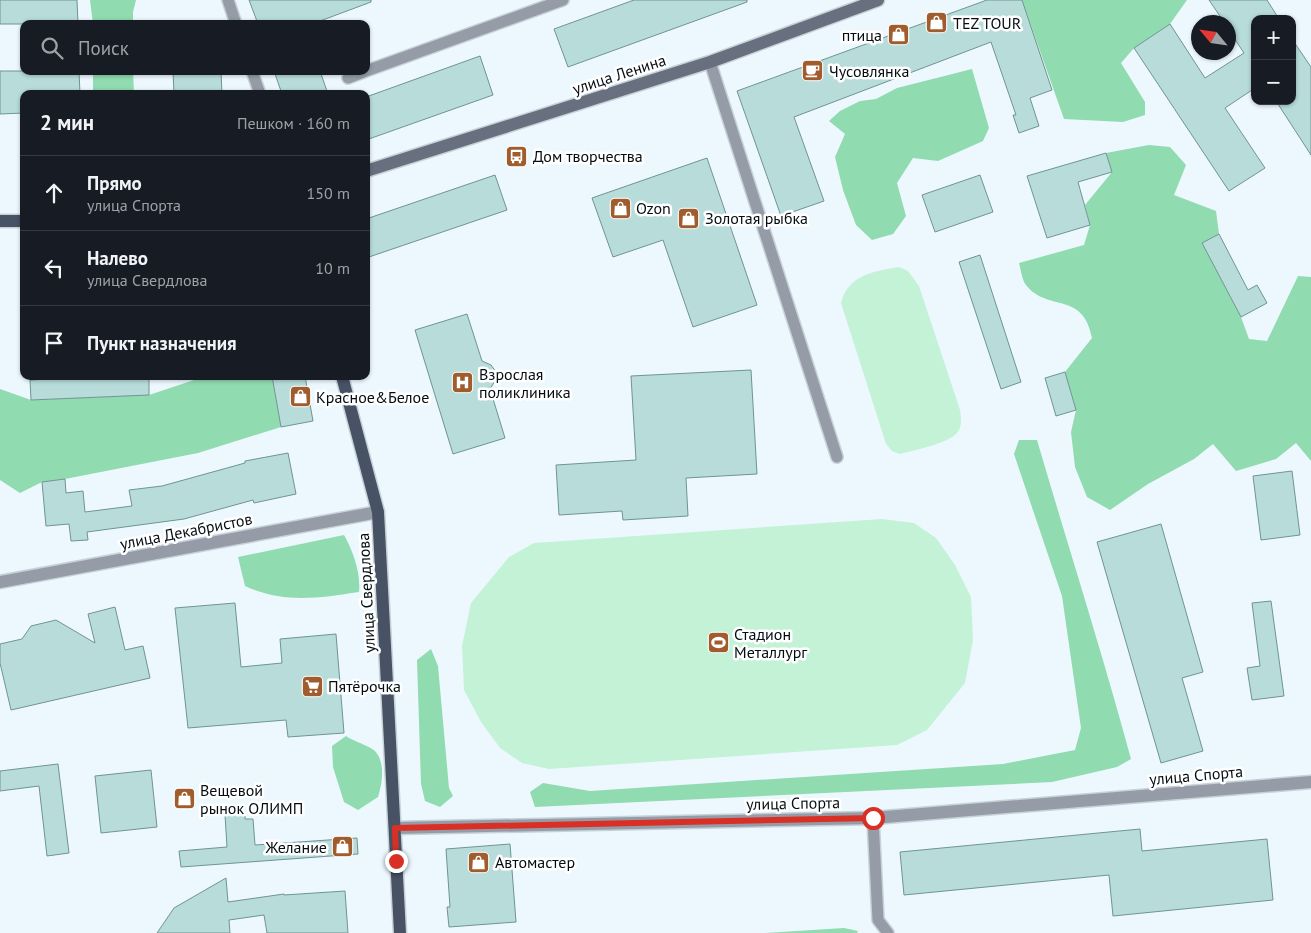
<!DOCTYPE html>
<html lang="ru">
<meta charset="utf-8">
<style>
:root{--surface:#171b24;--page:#242831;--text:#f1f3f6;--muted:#9ea1a6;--line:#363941}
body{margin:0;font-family:"PT Sans",sans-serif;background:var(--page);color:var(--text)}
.controls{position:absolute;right:15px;top:15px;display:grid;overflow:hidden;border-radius:10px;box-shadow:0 1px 4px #0004}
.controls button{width:45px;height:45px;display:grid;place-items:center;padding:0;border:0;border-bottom:1px solid var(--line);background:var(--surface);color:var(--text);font:25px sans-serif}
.compass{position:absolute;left:1191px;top:15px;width:45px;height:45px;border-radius:50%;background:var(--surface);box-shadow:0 1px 4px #0004;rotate:299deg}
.stop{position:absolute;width:15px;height:15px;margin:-11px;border:4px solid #d93025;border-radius:50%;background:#fff}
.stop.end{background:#d93025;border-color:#fff;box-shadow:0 1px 5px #0008}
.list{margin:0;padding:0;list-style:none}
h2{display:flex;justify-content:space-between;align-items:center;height:65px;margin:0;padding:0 20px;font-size:21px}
h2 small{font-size:16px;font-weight:400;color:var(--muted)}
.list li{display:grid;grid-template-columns:32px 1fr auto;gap:15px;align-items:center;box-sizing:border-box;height:75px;padding:0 20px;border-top:1px solid var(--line)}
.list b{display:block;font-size:19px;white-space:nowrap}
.list p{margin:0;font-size:16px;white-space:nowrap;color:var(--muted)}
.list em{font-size:16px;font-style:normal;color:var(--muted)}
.icon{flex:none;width:28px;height:28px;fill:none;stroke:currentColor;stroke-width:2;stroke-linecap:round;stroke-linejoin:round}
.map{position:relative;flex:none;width:1311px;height:933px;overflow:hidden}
.search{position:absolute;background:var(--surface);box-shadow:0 1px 4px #0004;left:20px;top:20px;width:350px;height:55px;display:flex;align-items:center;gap:12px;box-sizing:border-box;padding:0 18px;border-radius:10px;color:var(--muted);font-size:19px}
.panel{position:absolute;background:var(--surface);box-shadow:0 1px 4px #0004;left:20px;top:90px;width:350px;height:290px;border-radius:10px}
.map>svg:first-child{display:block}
</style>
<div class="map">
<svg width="1311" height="933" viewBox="0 0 1311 933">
<rect width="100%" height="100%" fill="#ecf8fe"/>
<path fill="#c3f2d6" d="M899 267 908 271 919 286 960 410C961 416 962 424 959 430 953 443 914 450 900 454L892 451 886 444 841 303C848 275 874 271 899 267Z
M882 519 914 523 936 538 955 565 971 597 973 640 965 683 927 730 897 745 549 769 522 763 500 748 481 722 464 690 462 646 471 603 509 557 534 543Z"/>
<path fill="#90dbb0" d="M90 0H136L133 12V24H93Z
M1022 0H1187L1170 24 1134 48 1121 63 1145 102V115L1123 122 1064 119Z
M972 69 989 128 983 141 938 161 913 158 897 183 906 216 893 234 872 240 856 225 843 190 835 157 845 134 829 121 840 111 860 101 876 99 897 88Z
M93 71H133L134 94H93Z
M1149 145 1170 147 1186 165 1174 195 1216 211 1219 234 1202 243 1241 317 1249 339 1267 341 1298 276 1311 277V461L1296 443 1276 459 1236 471 1213 444 1194 459 1148 484 1110 510 1087 497 1075 467 1071 432 1076 410 1065 372 1092 338C1083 290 1048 313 1026 285 1022 280 1021 270 1019 263L1084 245 1090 225 1085 205 1112 172 1106 153Z
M239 376H272L281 427 198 453 65 479 42 482 20 493 0 480V389L31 400 149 395 197 379Z
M1019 440H1037C1068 546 1102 652 1131 759L1117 767 1052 782 535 807 530 792 543 783 590 791 1003 764 1075 750 1081 728 1062 596 1014 454Z
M344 535C353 551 361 573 359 592 319 598 283 604 245 586L238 557Z
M431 649 438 666 449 788 453 796 440 807 425 801 421 784 417 660Z
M346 736C353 741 370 746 375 751 386 763 382 784 378 797L358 810 344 802 333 767 332 746Z
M844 928 858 931 857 933H765Z"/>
<path fill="#b7dcda" stroke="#709492" d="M0 0H77L78 24H0Z
M249 0H371V2L312 24H258Z
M634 0H747V2L568 67 554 29Z
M987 0H1022L1052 90 1030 98 1039 126 1019 133 1013 115H1016L991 42 794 117 824 201 781 216 737 91Z
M1209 0H1267L1279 19H1255V88L1225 108 1265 168 1229 191 1134 48 1170 24 1205 78 1244 53 1228 29V22H1224Z
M1292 39 1311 67V155L1276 101H1292Z
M480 56 493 95 366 140V97Z
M0 71H79L80 94H24V113L0 114Z
M173 71H221L222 94H174Z
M274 71H320L328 94H282Z
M1106 153 1112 172 1078 182 1090 225 1047 238 1027 176Z
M707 158 757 305 693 327 663 240 613 257 592 198Z
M495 175 507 210 366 258V219Z
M980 175 993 212 935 232 922 195Z
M1219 234 1248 290 1257 285 1267 303 1241 317 1202 243Z
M980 255 1021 382 1001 389 959 262Z
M467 314 482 361 491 365 496 372 495 381 490 389 505 438 453 454 415 330Z
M751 370 757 474 686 478 688 516 623 520 622 511 559 515 556 465 636 460 631 376Z
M1065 372 1076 410 1056 416 1045 378Z
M110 376H149V395L31 400 30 380Z
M272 376H305L313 421 281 427Z
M288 453 296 494 254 503 253 500 184 519 87 532 88 540 71 541 69 524 46 526 42 482 65 479 66 493 83 491 85 512 132 506 129 490 162 486 245 463V461Z
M1292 471 1300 535 1261 540 1253 476Z
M1161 524 1203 672 1182 678 1203 751 1161 763 1097 542Z
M1271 601 1284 696 1252 700 1247 668 1260 666 1252 603Z
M235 603 241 667 282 663 280 639 336 634 344 733 288 737 286 720 188 728 175 608Z
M115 607 125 650 143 646 150 678 11 710 0 663V644L22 639 31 626 56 620 95 643 88 614Z
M58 764 69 853 47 856 39 786 0 791V771Z
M151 770 157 827 101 833 95 776Z
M245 814V819H253L255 845 357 838 358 854 181 867 179 851 227 847 225 815Z
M1140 829 1142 851 1267 839 1273 900 1113 916 1109 875 904 895 900 852Z
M510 844 516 922 449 927 447 907H450L446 849Z
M226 878 228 902 284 894V895L345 891 348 933H267L264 915 229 920 230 933H157L174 908Z"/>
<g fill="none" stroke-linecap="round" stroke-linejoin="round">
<defs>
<path id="lane" d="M228 0 236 24
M710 62 837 457
M252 71 260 94
M366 71 563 0
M348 78 366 71
M873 818 878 920 888 933"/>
<path id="street" d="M0 582 378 512
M395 828 873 818 1311 782"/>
<path id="secondary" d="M366 171 710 62 878 0"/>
<path id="primary" d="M0 221H24
M342 376 378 512 400 933"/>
</defs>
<use href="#lane" stroke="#c7d2d8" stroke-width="14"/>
<use href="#street" stroke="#c7d2d8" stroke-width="15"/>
<use href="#secondary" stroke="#c7d2d8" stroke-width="15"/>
<use href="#primary" stroke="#c7d2d8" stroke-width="15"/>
<use href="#lane" stroke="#959ca7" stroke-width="11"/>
<use href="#street" stroke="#959ca7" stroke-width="12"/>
<use href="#secondary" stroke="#687080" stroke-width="12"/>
<use href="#primary" stroke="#485265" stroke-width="12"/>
</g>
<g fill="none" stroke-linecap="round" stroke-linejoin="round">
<path stroke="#d93025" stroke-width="6" d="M396 861 395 828 873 818"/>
</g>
<defs>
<symbol id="shop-square" viewBox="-11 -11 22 22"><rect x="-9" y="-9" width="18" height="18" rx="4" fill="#a05c2c" stroke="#fff"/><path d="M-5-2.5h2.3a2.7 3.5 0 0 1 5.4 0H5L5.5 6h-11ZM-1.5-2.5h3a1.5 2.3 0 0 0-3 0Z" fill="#fff"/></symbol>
<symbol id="cafe-square" viewBox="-11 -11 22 22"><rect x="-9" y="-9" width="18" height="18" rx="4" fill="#a05c2c" stroke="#fff"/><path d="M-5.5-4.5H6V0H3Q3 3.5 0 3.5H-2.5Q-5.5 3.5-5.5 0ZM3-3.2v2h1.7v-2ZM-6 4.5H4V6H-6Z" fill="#fff"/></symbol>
<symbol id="bus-square" viewBox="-11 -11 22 22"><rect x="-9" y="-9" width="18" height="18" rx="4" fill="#a05c2c" stroke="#fff"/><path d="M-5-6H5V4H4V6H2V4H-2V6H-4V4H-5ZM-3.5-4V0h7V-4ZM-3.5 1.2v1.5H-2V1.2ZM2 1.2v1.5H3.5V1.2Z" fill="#fff"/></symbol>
<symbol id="hospital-square" viewBox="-11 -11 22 22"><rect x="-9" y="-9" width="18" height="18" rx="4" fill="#a05c2c" stroke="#fff"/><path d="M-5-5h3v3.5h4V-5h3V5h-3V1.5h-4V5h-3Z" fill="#fff"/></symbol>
<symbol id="stadium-square" viewBox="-11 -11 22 22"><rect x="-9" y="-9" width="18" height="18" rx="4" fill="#a05c2c" stroke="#fff"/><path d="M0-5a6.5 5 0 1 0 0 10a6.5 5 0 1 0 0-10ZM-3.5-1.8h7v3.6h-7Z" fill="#fff"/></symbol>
<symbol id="supermarket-square" viewBox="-11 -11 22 22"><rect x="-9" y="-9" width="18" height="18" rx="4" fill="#a05c2c" stroke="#fff"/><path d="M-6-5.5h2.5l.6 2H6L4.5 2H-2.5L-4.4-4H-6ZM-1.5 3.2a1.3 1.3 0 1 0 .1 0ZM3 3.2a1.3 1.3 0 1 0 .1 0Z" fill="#fff"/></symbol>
</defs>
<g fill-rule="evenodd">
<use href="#shop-square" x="924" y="10" width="25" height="25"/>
<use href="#shop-square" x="886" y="22" width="25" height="25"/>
<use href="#cafe-square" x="800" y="58" width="25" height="25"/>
<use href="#bus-square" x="504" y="144" width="25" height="25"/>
<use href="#shop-square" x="608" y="196" width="25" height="25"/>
<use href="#shop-square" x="676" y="206" width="25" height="25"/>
<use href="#hospital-square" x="450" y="370" width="25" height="25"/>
<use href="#shop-square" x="288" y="384" width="25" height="25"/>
<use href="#stadium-square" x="706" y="630" width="25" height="25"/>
<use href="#supermarket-square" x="300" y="674" width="25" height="25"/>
<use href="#shop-square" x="172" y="786" width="25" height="25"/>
<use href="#shop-square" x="330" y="834" width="25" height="25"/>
<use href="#shop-square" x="466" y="850" width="25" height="25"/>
</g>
<g text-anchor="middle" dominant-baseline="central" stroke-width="5" stroke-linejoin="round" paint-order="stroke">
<g font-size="16" fill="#040d12" stroke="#fff" text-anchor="start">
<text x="953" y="23">TEZ TOUR</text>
<text x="882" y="35" text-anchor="end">птица</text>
<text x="829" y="71">Чусовлянка</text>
<text x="533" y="156">Дом творчества</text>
<text x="636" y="208">Ozon</text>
<text x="705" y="218">Золотая рыбка</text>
<text x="479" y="374">Взрослая<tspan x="479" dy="18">поликлиника</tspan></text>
<text x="316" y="397">Красное&amp;Белое</text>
<text x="734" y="634">Стадион<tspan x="734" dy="18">Металлург</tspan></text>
<text x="328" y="686">Пятёрочка</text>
<text x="200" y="790">Вещевой<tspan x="200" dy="18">рынок ОЛИМП</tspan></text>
<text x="327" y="847" text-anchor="end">Желание</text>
<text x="495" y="862">Автомастер</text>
</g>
<g font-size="16" fill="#040d12" stroke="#fff">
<text transform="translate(619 74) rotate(-18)">улица Ленина</text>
<text transform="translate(186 531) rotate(-11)">улица Декабристов</text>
<text transform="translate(366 593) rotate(-93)">улица Свердлова</text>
<text transform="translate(1196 775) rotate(-5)">улица Спорта</text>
<text transform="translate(793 803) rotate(-1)">улица Спорта</text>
</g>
</g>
</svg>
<div class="controls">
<button>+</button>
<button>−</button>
</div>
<svg class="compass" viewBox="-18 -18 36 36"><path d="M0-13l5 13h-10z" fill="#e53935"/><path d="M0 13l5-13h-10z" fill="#9ea1a6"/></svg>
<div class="stop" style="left:873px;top:818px"></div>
<div class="stop end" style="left:396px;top:861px"></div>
<div class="search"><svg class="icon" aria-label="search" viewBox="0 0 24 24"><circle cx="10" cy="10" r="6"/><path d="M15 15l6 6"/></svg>Поиск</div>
<section class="panel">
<h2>2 мин<small>Пешком · 160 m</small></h2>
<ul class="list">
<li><svg class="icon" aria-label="ahead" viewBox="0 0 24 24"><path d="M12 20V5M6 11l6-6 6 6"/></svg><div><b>Прямо</b><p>улица Спорта</p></div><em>150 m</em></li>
<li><svg class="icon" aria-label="left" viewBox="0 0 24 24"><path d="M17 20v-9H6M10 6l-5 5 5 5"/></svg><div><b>Налево</b><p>улица Свердлова</p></div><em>10 m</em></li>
<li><svg class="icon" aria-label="arrive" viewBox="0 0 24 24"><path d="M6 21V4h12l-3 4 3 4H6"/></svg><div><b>Пункт назначения</b></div></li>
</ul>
</section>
</div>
